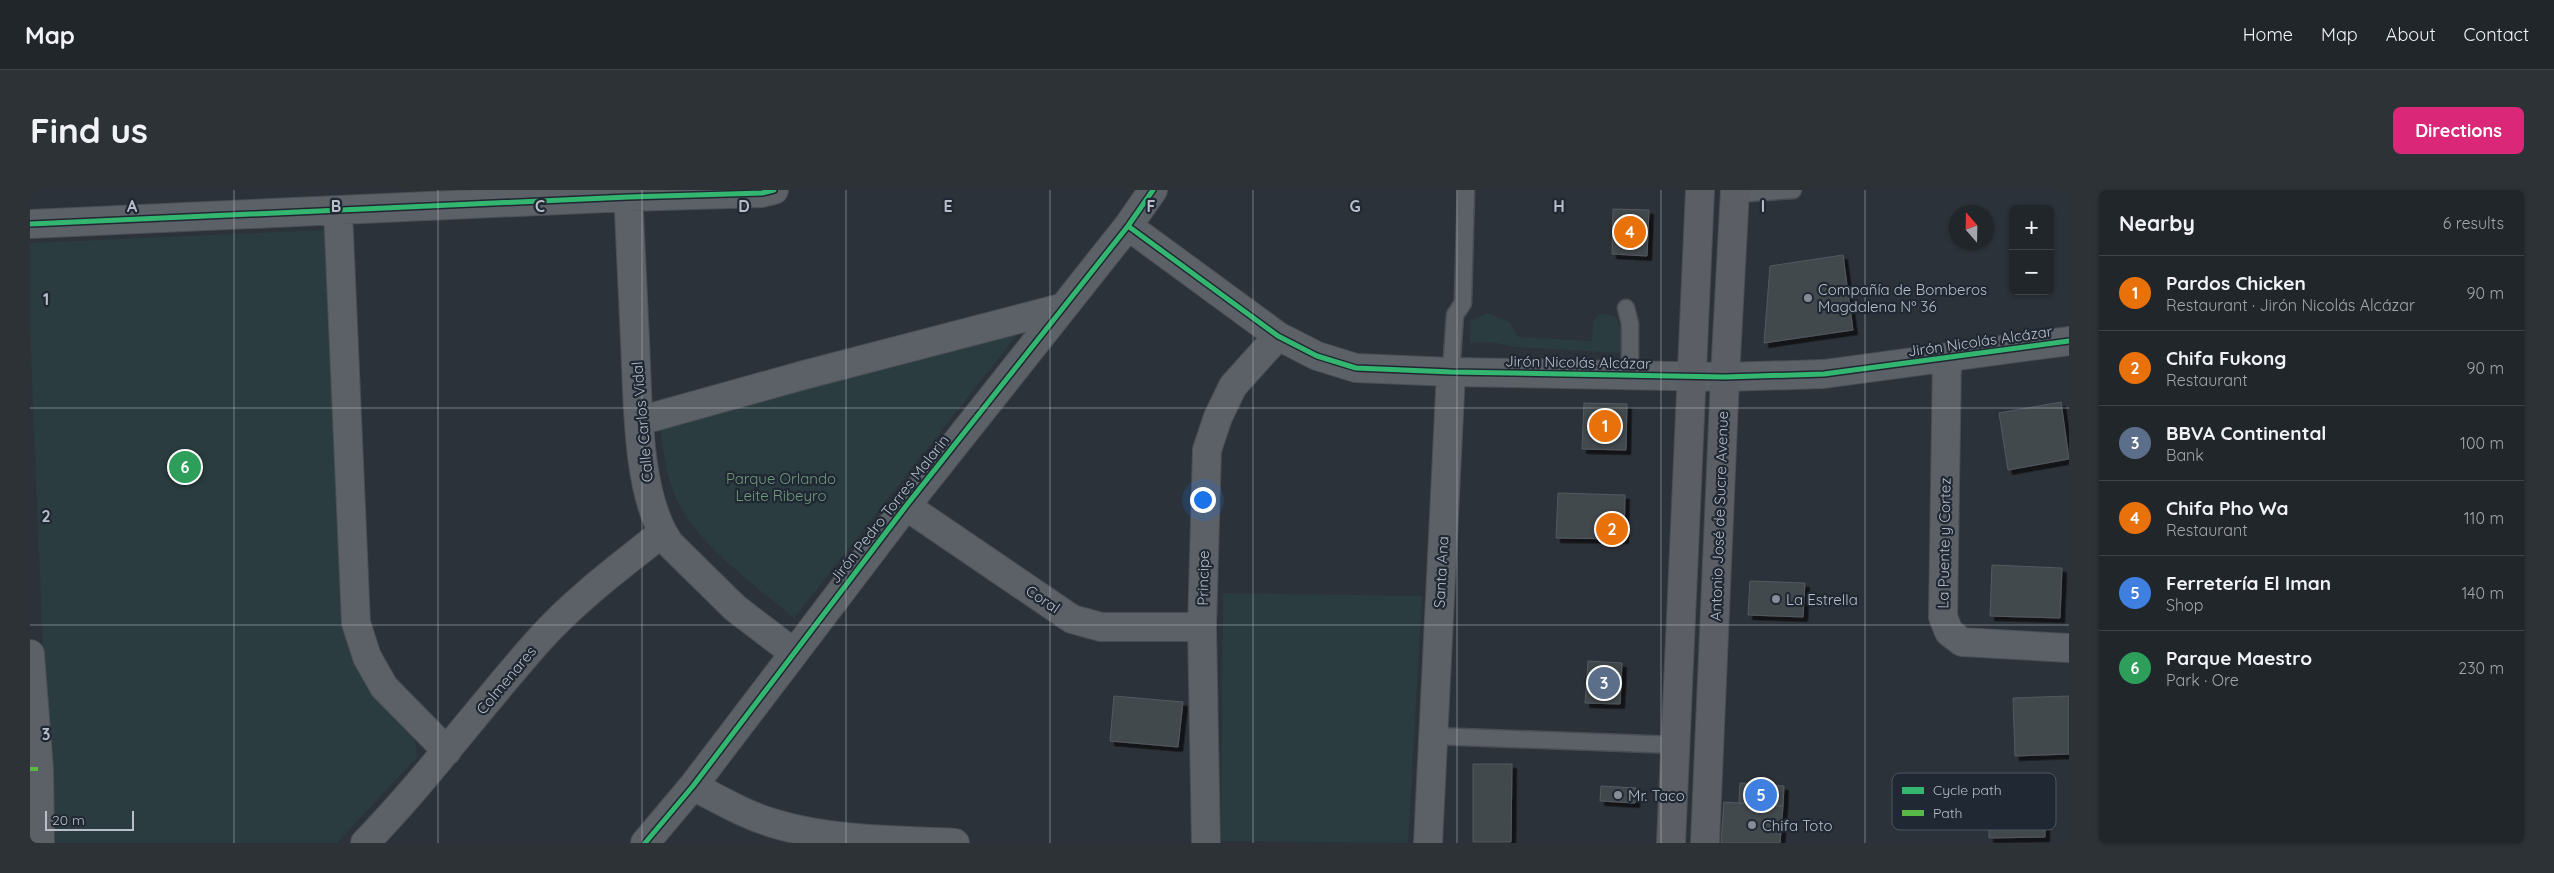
<!DOCTYPE html>
<meta charset="utf-8">
<style>
:root{--surface:#21262b;--page:#2d3237;--text:#f1f3f6;--muted:#a2a5a9;--line:#3e4347;--accent:#db2777}
body{margin:0;font-family:Quicksand,sans-serif;background:var(--page);color:var(--text)}
.controls{position:absolute;right:15px;top:15px;display:grid;overflow:hidden;border-radius:8px;box-shadow:0 1px 4px #0004}
.controls button{width:45px;height:45px;display:grid;place-items:center;padding:0;border:0;border-bottom:1px solid var(--line);background:var(--surface);color:var(--text);font:25px sans-serif}
.compass{position:absolute;left:1919px;top:15px;width:45px;height:45px;border-radius:50%;background:var(--surface);box-shadow:0 1px 4px #0004;rotate:340deg}
.scale{position:absolute;left:15px;bottom:12px;width:89px;box-sizing:border-box;padding-left:5px;border:2px solid #b7bec9;border-top:0;font-size:14px;line-height:18px;white-space:nowrap;color:#b7bec9;-webkit-text-stroke:4px #202833;paint-order:stroke}
.you{position:absolute;left:1172px;top:309px;width:18px;height:18px;margin:-12px;border:4px solid #fff;border-radius:50%;background:#1a73e8;box-shadow:0 0 0 8px #1a73e833}
.badge{display:grid;place-items:center;width:32px;height:32px;border-radius:50%;background:var(--accent);color:#fff;font-size:16px;font-weight:700}
.pin{position:absolute;translate:-50% -50%;border:2px solid #fff;box-shadow:0 1px 5px #0006}
.list{margin:0;padding:0;list-style:none}
h2{display:flex;justify-content:space-between;align-items:center;height:65px;margin:0;padding:0 20px;font-size:21px}
h2 small{font-size:16px;font-weight:400;color:var(--muted)}
.list li{display:grid;grid-template-columns:32px 1fr auto;gap:15px;align-items:center;box-sizing:border-box;height:75px;padding:0 20px;border-top:1px solid var(--line)}
.list b{display:block;font-size:19px;white-space:nowrap}
.list p{margin:0;font-size:16px;white-space:nowrap;color:var(--muted)}
.list em{font-size:16px;font-style:normal;color:var(--muted)}
.map{position:relative;flex:none;width:2039px;height:653px;overflow:hidden;border-radius:8px}
header{display:flex;align-items:center;gap:30px;box-sizing:border-box;height:70px;padding:0 25px;background:var(--surface);border-bottom:1px solid var(--line)}
header strong{font-size:24px}
nav{display:flex;gap:28px;margin-inline-start:auto;font-size:18px}
.intro{display:flex;align-items:center;justify-content:space-between;box-sizing:border-box;height:120px;padding:0 30px}
h1{margin:0;font-size:35px}
.button{padding:12px 22px;border-radius:8px;background:var(--accent);color:#fff;font-size:18px;font-weight:700}
main{display:flex;gap:30px;padding:0 30px}
aside{flex:1;background:var(--surface);border-radius:8px;box-shadow:0 1px 4px #0004}
.map>svg:first-child{display:block}
</style>
<header>
<strong>Map</strong>
<nav><a>Home</a><a>Map</a><a>About</a><a>Contact</a></nav>
</header>
<div class="intro"><h1>Find us</h1><a class="button">Directions</a></div>
<main>
<div class="map">
<svg width="2039" height="653" viewBox="0 0 2039 653">
<defs>
<filter id="shadow"><feDropShadow dx="4.5" dy="4.5" stdDeviation="0" flood-color="#0009"/></filter>
</defs>
<rect width="100%" height="100%" fill="#2c3239"/>
<path fill="#2a3c3f" d="M294 40 311 414 319 455 341 500 385 550 387 567 307 653H21L0 140V53Z
M1457 123 1480 132 1488 147 1562 151 1563 131 1572 123 1587 128 1591 142V163L1484 157 1462 152 1440 153V131Z
M997 132 764 428C724 394 668 356 646 308 636 286 633 261 630 237Z
M1193 403 1392 406 1378 653 1191 651Z"/>
<path fill="#43484e" stroke="#545961" filter="url(#shadow)" d="M1583 19 1619 20 1617 66 1582 64Z
M1813 65 1823 140 1734 153 1740 76Z
M2031 212 2039 269 1978 280 1969 223Z
M1554 213 1597 214 1596 260 1552 259Z
M1528 303 1595 305 1594 349 1526 348Z
M1962 375 2032 378 2030 428 1960 426Z
M1720 391 1775 393 1773 427 1718 425Z
M1558 471 1592 473 1590 514 1555 513Z
M1084 506 1153 512 1148 557 1080 551Z
M2039 506V564L1985 566 1983 508Z
M1443 574H1482L1481 652H1443Z
M1710 593 1754 596 1753 616 1709 613Z
M1571 596 1606 598 1605 613 1570 611Z
M2015 602V647L1959 648V603Z
M1694 612 1753 616 1750 653H1691Z"/>
<g fill="none" stroke-linecap="round" stroke-linejoin="round">
<defs>
<path id="lane" d="M1705 4 1763 0
M1596 118 1600 134V185
M1421 182 1425 125 1433 113 1436 0
M1404 546 1646 555"/>
<path id="street" d="M598 0C600 50 603 101 605 151 608 210 606 307 640 354L705 418 764 463
M308 21 326 433 337 467 354 497 417 561
M0 34 598 7 732 3 744 0
M1098 36 1248 146 1287 166 1326 178 1421 182 1695 187 1794 184 2039 151
M1917 169 1913 427 1919 442 1932 452 2039 458
M609 231 774 185 1031 118
M876 316 1042 429 1071 437H1172
M0 464 9 579 10 653
M663 596C690 610 717 626 746 634 803 651 867 650 925 653
M335 653C398 588 451 515 511 448 547 408 591 376 632 343
M615 653 663 596 876 316 1098 36 1123 0
M1176 653 1172 437 1177 260 1188 227 1203 196 1248 146
M1398 653 1421 182"/>
<path id="secondary" d="M1641 653 1670 0
M1675 653 1695 187 1705 0"/>
</defs>
<use href="#lane" stroke="#4a4e54" stroke-width="19"/>
<use href="#street" stroke="#4a4e54" stroke-width="30"/>
<use href="#secondary" stroke="#4a4e54" stroke-width="30"/>
<use href="#lane" stroke="#5c6067" stroke-width="16"/>
<use href="#street" stroke="#5c6067" stroke-width="28"/>
<use href="#secondary" stroke="#5b5f65" stroke-width="28"/>
<path stroke="#58b947" stroke-width="4" stroke-dasharray="8 4" stroke-linecap="butt" d="M0 579H9"/>
<defs>
<path id="cycleway" d="M0 34 598 7 732 3 744 0
M1098 36 1248 146 1287 166 1326 178 1421 182 1695 187 1794 184 2039 151
M615 653 663 596 876 316 1098 36 1123 0"/>
</defs>
<use href="#cycleway" stroke="#202833" stroke-width="8"/>
<use href="#cycleway" stroke="#33b770" stroke-width="5"/>
</g>
<path fill="none" stroke="#b7bec9" stroke-width="1" stroke-opacity="0.55" d="M204 0V653M408 0V653M612 0V653M816 0V653M1020 0V653M1223 0V653M1427 0V653M1631 0V653M1835 0V653M0 218H2039M0 435H2039"/>
<g fill="#868d97" stroke="#202833" stroke-width="2">
<circle cx="1778" cy="108" r="5"/>
<circle cx="1746" cy="409" r="5"/>
<circle cx="1588" cy="605" r="5"/>
<circle cx="1722" cy="635" r="5"/>
</g>
<g text-anchor="middle" dominant-baseline="central" stroke-width="4.5" stroke-linejoin="round" paint-order="stroke">
<g font-size="15" fill="#b7bec9" stroke="#202833" text-anchor="start">
<text x="1788" y="99">Compañía de Bomberos<tspan x="1788" dy="17">Magdalena Nº 36</tspan></text>
<text x="1756" y="409">La Estrella</text>
<text x="1598" y="605">Mr. Taco</text>
<text x="1732" y="635">Chifa Toto</text>
</g>
<g font-size="15" fill="#b7bec9" stroke="#202833">
<text transform="translate(1950 151) rotate(-8)">Jirón Nicolás Alcázar</text>
<text transform="translate(1548 172) rotate(1)">Jirón Nicolás Alcázar</text>
<text transform="translate(612 232) rotate(-95)">Calle Carlos Vidal</text>
<text transform="translate(859 319) rotate(-52)">Jirón Pedro Torres Malarin</text>
<text transform="translate(1689 326) rotate(-88)">Antonio José de Sucre Avenue</text>
<text transform="translate(1914 353) rotate(-89)">La Puente y Cortez</text>
<text transform="translate(1411 382) rotate(-87)">Santa Ana</text>
<text transform="translate(1173 388) rotate(-89)">Principe</text>
<text transform="translate(1013 409) rotate(34)">Coral</text>
<text transform="translate(476 490) rotate(-50)">Colmenares</text>
</g>
<g font-size="15" fill="#70987a" stroke="#202833">
<text x="751" y="288">Parque Orlando<tspan x="751" dy="17">Leite Ribeyro</tspan></text>
</g>
</g>
<rect x="1862" y="583" width="164" height="57" rx="8" fill="#202833" stroke="#4d5560" stroke-width="1"/>
<rect x="1872" y="597" width="22" height="7" fill="#33b770"/>
<rect x="1872" y="620" width="22" height="6" fill="#58b947"/>
<g font-size="14" fill="#b7bec9">
<text x="1903" y="605">Cycle path</text>
<text x="1903" y="628">Path</text>
</g>
<g font-size="16" text-anchor="middle" font-weight="bold" fill="#b7bec9" stroke="#202833" stroke-width="4.5" stroke-linejoin="round" paint-order="stroke">
<text x="102" y="22">A</text>
<text x="306" y="22">B</text>
<text x="510" y="22">C</text>
<text x="714" y="22">D</text>
<text x="918" y="22">E</text>
<text x="1121" y="22">F</text>
<text x="1325" y="22">G</text>
<text x="1529" y="22">H</text>
<text x="1733" y="22">I</text>
<text x="16" y="115">1</text>
<text x="16" y="332">2</text>
<text x="16" y="550">3</text>
</g>
</svg>
<div class="controls">
<button>+</button>
<button>−</button>
</div>
<svg class="compass" viewBox="-18 -18 36 36"><path d="M0-13l5 13h-10z" fill="#e53935"/><path d="M0 13l5-13h-10z" fill="#a2a5a9"/></svg>
<div class="scale">20 m</div>
<div class="you"></div>
<div class="pin badge" style="left:1575px;top:236px;background:#e8710a">1</div>
<div class="pin badge" style="left:1582px;top:339px;background:#e8710a">2</div>
<div class="pin badge" style="left:1574px;top:493px;background:#5c6f8a">3</div>
<div class="pin badge" style="left:1600px;top:42px;background:#e8710a">4</div>
<div class="pin badge" style="left:1731px;top:605px;background:#3f7fe0">5</div>
<div class="pin badge" style="left:155px;top:277px;background:#2e9e5b">6</div>
</div>
<aside>
<h2>Nearby<small>6 results</small></h2>
<ul class="list">
<li><span class="badge" style="background:#e8710a">1</span><div><b>Pardos Chicken</b><p>Restaurant · Jirón Nicolás Alcázar</p></div><em>90 m</em></li>
<li><span class="badge" style="background:#e8710a">2</span><div><b>Chifa Fukong</b><p>Restaurant</p></div><em>90 m</em></li>
<li><span class="badge" style="background:#5c6f8a">3</span><div><b>BBVA Continental</b><p>Bank</p></div><em>100 m</em></li>
<li><span class="badge" style="background:#e8710a">4</span><div><b>Chifa Pho Wa</b><p>Restaurant</p></div><em>110 m</em></li>
<li><span class="badge" style="background:#3f7fe0">5</span><div><b>Ferretería El Iman</b><p>Shop</p></div><em>140 m</em></li>
<li><span class="badge" style="background:#2e9e5b">6</span><div><b>Parque Maestro</b><p>Park · Ore</p></div><em>230 m</em></li>
</ul>
</aside>
</main>
